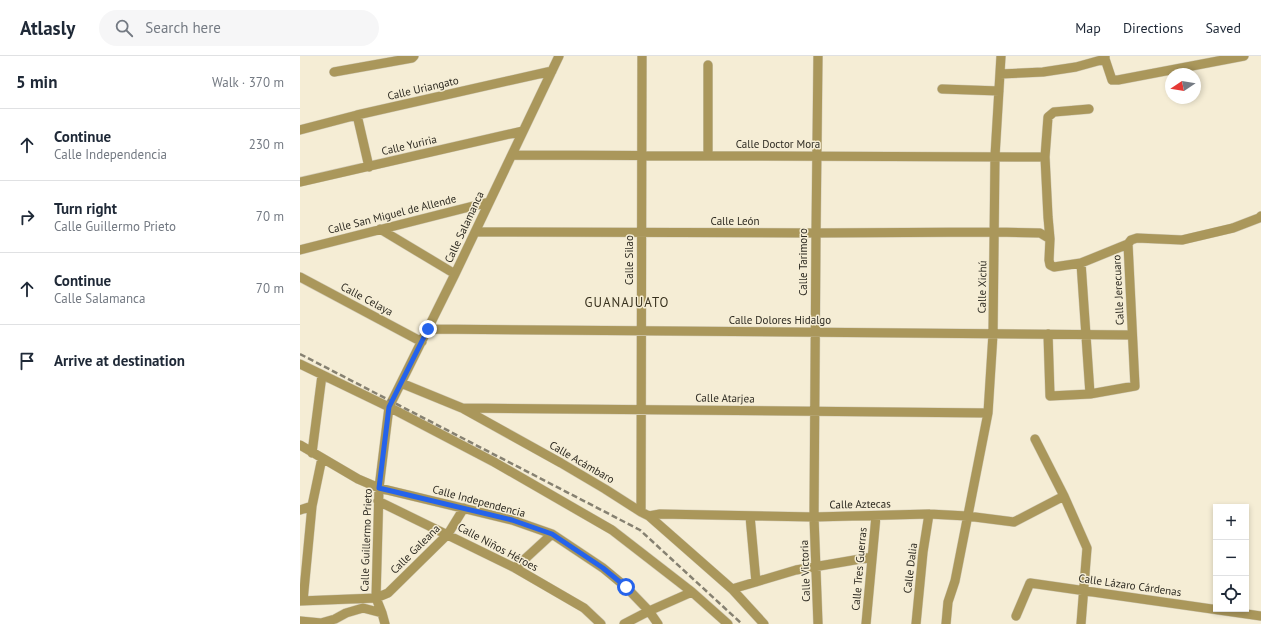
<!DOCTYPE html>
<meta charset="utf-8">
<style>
:root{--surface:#fff;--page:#f6f6f7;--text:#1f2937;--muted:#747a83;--line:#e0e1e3}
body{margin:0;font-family:"PT Sans",sans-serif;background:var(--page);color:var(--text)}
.controls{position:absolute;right:12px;bottom:12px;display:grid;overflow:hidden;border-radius:0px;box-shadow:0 2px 6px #0003}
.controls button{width:36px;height:36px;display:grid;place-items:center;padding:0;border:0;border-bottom:1px solid var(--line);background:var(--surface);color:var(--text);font:20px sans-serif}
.compass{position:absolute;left:865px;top:12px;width:36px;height:36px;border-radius:50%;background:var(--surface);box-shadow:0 2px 6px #0003;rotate:258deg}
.stop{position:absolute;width:12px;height:12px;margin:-9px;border:3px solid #2563eb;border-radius:50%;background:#fff}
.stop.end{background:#2563eb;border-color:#fff;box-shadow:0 1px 4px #0008}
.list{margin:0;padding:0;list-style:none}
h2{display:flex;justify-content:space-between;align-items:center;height:52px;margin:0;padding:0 16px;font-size:17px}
h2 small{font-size:13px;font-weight:400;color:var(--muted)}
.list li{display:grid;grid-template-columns:26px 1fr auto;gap:12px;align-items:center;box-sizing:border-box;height:72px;padding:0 16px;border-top:1px solid var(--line)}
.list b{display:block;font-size:15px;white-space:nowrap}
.list p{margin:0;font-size:13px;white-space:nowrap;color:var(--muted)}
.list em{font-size:13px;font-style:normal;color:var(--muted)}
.icon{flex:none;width:22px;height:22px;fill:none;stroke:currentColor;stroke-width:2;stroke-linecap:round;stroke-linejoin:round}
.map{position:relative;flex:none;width:961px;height:568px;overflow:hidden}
header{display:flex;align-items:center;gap:24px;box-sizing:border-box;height:56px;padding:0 20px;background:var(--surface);border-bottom:1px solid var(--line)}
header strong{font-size:19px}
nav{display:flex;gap:22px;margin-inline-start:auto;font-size:14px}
.search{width:280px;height:36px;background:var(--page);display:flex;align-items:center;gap:10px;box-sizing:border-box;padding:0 14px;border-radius:22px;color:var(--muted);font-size:15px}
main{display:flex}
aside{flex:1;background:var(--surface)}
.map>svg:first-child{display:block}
</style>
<header>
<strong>Atlasly</strong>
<div class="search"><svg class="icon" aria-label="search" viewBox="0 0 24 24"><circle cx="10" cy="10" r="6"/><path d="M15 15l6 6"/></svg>Search here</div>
<nav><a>Map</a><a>Directions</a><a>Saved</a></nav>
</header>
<main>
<aside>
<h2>5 min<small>Walk · 370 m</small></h2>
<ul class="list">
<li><svg class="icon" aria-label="ahead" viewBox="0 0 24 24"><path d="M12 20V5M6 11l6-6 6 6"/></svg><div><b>Continue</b><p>Calle Independencia</p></div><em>230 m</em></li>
<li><svg class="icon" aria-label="right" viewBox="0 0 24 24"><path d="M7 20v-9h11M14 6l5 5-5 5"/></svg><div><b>Turn right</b><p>Calle Guillermo Prieto</p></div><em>70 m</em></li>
<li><svg class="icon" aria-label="ahead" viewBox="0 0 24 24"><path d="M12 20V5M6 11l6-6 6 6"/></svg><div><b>Continue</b><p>Calle Salamanca</p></div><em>70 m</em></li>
<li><svg class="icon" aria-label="arrive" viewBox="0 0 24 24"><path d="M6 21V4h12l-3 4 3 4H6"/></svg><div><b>Arrive at destination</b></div></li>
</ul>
</aside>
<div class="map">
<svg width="961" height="568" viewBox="0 0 961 568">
<rect width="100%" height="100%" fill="#f5edd5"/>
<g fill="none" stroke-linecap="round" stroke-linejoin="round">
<defs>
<path id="minor" d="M805 0V3L812 24H818L944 0
M408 9V99
M34 16 112 2 114 0
M700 18 743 16 776 11 805 3
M642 33 699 35
M789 53 754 56 748 61 745 101 748 161 750 183 749 204 750 209 754 211 781 207 828 188 831 184 837 182 882 184 933 172 959 162 961 160
M57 59 69 111
M0 74 57 59 252 15
M212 99 745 101
M0 126 223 75
M80 173 155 218
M175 176 516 177 695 176 740 177 750 183
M0 194 189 146
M781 207 790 338
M0 221 122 286
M128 273 832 279
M748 278 750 340 790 338 835 330 828 188
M0 308 89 351 194 406 312 474 392 536 428 568
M101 327 162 352 261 407 305 433 341 456 349 460 432 533 464 568
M162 352 688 357
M735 383 764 440 787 492 781 568
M0 389 58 423 79 432 212 464 252 478 303 512 326 531 349 555 358 568
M12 397 22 319
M78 445 215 512 284 552 301 568
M0 454 12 450
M341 456 342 0
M349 460 360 458 514 461 629 458 667 460 714 466 764 440
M450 460 456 526
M215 512 252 478
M432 533 496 514 572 501
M0 545 76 542 88 537 148 478 164 452
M3 545 12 450 22 402
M716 560 730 527 961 560
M0 565 21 567 35 563 46 557 63 552 82 557
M85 568 82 557 76 542 79 432 89 351 155 218 259 0
M324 568 349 555 392 536
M518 568 514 461 516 177 518 0
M566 568 576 460
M616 568 623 496 629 458
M646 568 648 546 655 525 688 357 693 278 695 100 701 0"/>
</defs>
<use href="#minor" stroke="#d1cab5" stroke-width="10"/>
<use href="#minor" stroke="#aa975b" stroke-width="9"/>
<path stroke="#868171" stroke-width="2.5" stroke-dasharray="6 3" stroke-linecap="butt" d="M0 298 340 474 442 568"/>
</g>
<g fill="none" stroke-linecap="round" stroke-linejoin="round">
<path stroke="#2563eb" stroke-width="5" d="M128 273 89 351 79 432 212 464 252 478 303 512 326 531"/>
</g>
<g text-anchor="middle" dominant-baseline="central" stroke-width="3" stroke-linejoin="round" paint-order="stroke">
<g font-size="11" fill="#2d2a21" stroke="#f5edd5">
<text transform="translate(123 32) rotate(-13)">Calle Uriangato</text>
<text x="478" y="88">Calle Doctor Mora</text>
<text transform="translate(109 89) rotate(-13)">Calle Yuriria</text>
<text transform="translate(92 158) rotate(-14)">Calle San Miguel de Allende</text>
<text x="435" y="165">Calle León</text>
<text transform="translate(164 171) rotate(-65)">Calle Salamanca</text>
<text transform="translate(329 204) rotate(-90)">Calle Silao</text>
<text transform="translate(503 206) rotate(-90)">Calle Tarimoro</text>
<text transform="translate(682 231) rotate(-89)">Calle Xichú</text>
<text transform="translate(818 234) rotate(-93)">Calle Jerecuaro</text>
<text transform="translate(67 243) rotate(28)">Calle Celaya</text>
<text x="480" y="264">Calle Dolores Hidalgo</text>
<text transform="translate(425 342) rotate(1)">Calle Atarjea</text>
<text transform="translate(282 406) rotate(30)">Calle Acámbaro</text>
<text transform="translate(179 445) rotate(15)">Calle Independencia</text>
<text transform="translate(560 448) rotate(-1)">Calle Aztecas</text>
<text transform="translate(66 484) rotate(-88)">Calle Guillermo Prieto</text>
<text transform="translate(198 491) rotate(28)">Calle Niños Héroes</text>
<text transform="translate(115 493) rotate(-45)">Calle Galeana</text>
<text transform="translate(610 512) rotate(-83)">Calle Dalia</text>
<text transform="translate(559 513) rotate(-85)">Calle Tres Guerras</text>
<text transform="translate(505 515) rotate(-92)">Calle Victoria</text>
<text transform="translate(830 529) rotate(8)">Calle Lázaro Cárdenas</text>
</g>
<g font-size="13" letter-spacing="1" fill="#37301d" stroke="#f5edd5">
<text x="327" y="246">GUANAJUATO</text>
</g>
</g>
</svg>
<div class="controls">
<button>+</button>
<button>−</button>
<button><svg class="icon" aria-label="locate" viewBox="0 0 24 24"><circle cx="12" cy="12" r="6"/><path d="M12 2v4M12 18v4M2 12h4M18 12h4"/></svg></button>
</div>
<svg class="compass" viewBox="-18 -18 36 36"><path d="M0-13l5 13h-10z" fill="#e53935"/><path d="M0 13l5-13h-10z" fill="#747a83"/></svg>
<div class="stop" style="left:326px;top:531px"></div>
<div class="stop end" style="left:128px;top:273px"></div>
</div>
</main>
